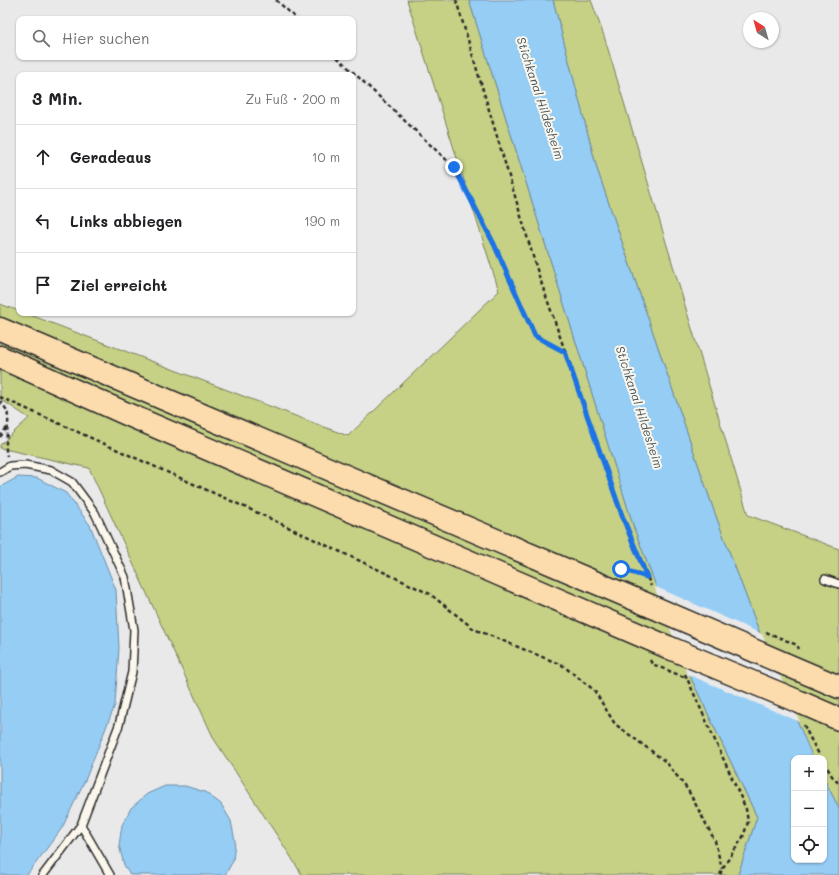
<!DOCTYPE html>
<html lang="de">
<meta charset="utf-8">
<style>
:root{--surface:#fff;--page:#f2f2f2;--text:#202124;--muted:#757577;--line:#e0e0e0}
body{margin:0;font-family:Mali,sans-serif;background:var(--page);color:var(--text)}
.controls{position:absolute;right:12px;bottom:12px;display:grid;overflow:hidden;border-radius:8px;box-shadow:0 1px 3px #0004}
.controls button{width:36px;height:36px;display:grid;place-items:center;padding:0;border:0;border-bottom:1px solid var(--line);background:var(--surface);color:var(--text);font:20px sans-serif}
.compass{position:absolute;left:743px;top:12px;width:36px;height:36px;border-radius:50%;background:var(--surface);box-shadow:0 1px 3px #0004;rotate:323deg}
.stop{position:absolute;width:12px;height:12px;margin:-9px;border:3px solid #1a73e8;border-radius:50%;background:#fff}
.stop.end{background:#1a73e8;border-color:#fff;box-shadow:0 1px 4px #0008}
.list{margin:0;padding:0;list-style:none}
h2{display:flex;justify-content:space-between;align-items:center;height:52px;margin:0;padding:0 16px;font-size:17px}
h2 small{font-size:13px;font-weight:400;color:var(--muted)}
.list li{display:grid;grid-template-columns:26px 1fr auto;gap:12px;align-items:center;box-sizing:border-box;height:64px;padding:0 16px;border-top:1px solid var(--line)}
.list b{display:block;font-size:15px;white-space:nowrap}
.list em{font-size:13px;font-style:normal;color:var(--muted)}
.icon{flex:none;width:22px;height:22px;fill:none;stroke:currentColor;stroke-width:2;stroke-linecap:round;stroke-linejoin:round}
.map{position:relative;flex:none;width:839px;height:875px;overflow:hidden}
.search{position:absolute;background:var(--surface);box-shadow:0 1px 3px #0004;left:16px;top:16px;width:340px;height:44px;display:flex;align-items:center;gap:10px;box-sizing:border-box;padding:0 14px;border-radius:8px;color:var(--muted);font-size:15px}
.panel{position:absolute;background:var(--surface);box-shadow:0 1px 3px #0004;left:16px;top:72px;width:340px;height:244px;border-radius:8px}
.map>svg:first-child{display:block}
</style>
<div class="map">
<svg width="839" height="875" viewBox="0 0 839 875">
<rect width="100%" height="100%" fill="#e9e9ea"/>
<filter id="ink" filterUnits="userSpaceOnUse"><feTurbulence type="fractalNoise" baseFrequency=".025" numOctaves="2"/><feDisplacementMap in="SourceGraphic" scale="8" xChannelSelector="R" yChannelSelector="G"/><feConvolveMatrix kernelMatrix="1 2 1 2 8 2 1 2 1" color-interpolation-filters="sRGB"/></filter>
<g filter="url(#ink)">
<path fill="#c6d185" stroke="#787e58" d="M407 0H469L634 528 671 625 775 669 759 631 714 511 597 169 553 0H591L604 36 748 515 839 549V808L824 779V758H813L811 754 690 676 757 817 738 875H302L291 857 214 739 89 468 0 448V445L29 418 0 399V304L19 311V313H25L348 436 499 291Z"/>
<path fill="#96cdf5" stroke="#6b8ca4" d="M469 0H553L597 169 714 511 759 631 813 758H794V860H824V779L839 808V875H738L757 817 690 676 634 528Z
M18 477 37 478 66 493 90 525 116 590 119 648 115 705 86 778 62 828 27 875H0V487Z
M165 786H185L205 792 221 804 231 821 235 841 233 861 225 875H130L124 865 119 845 122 825 131 808 147 794Z"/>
<path fill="#e9e9ea" d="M654 586 762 634 800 722 687 674Z"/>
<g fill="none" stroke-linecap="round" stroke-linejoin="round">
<defs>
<path id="service" d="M0 472 10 466 25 465 51 470 72 482 95 513 125 577 134 630 132 672 119 725 81 825 43 875
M825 579 839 584
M81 825 110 875"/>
<path id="primary" d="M0 329 653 607
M0 357 129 415 670 648
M785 664 839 687
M802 703 839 719"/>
</defs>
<use href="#service" stroke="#2b2b2b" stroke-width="10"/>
<use href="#primary" stroke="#2b2b2b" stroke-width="25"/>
<path stroke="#2b2b2b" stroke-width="2.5" stroke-dasharray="4 3" stroke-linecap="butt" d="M276 0 297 19
M456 0 538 273 623 519 651 586
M337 57 454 167 494 244 535 336 565 352
M0 397 258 513 430 594 474 629 562 665 594 690 615 724 666 762 688 790 715 841 722 869
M0 401C2 404 6 408 7 411 11 426 3 441 7 456
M0 437 8 426
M620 574 621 569 647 577
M766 632 797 645 799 649
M650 660 652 664 684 677
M685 674 746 809 748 822 743 837 722 869 720 875
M804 725 809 736 821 758
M824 762 832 776 839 784"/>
<use href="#service" stroke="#fbf7ec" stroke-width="7"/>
<use href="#primary" stroke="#fcdcac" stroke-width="22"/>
<defs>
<path id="primary-bridge" d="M653 607 785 664
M670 648 802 703"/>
</defs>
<use href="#primary-bridge" stroke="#2b2b2b" stroke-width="25" stroke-linecap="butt"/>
<use href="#primary-bridge" stroke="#fcdcac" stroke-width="22"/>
</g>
</g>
<g fill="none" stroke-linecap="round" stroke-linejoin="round" filter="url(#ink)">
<path stroke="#1a73e8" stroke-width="5" d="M454 167 494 244 535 336 565 352 623 518 647 577 621 569"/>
</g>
<g text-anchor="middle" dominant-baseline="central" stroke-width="4" stroke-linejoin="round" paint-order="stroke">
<g font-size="12" font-style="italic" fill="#46545e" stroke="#fbf7ec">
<text transform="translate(541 98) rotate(72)">Stichkanal Hildesheim</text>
<text transform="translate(640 407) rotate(72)">Stichkanal Hildesheim</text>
</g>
</g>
</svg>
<div class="controls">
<button>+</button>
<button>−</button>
<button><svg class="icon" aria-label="locate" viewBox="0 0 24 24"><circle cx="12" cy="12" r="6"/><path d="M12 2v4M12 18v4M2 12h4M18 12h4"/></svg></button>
</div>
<svg class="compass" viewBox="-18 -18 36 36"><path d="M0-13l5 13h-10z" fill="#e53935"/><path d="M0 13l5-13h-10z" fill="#757577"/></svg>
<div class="stop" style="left:621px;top:569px"></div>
<div class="stop end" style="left:454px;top:167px"></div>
<div class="search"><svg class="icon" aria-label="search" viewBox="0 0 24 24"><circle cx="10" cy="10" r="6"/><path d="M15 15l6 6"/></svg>Hier suchen</div>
<section class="panel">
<h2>3 Min.<small>Zu Fuß · 200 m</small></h2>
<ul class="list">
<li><svg class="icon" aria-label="ahead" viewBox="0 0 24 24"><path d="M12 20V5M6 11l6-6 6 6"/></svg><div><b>Geradeaus</b></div><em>10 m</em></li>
<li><svg class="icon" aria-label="left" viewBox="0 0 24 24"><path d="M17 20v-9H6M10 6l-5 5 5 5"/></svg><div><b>Links abbiegen</b></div><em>190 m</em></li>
<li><svg class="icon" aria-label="arrive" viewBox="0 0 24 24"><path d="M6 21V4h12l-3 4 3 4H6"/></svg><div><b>Ziel erreicht</b></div></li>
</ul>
</section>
</div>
